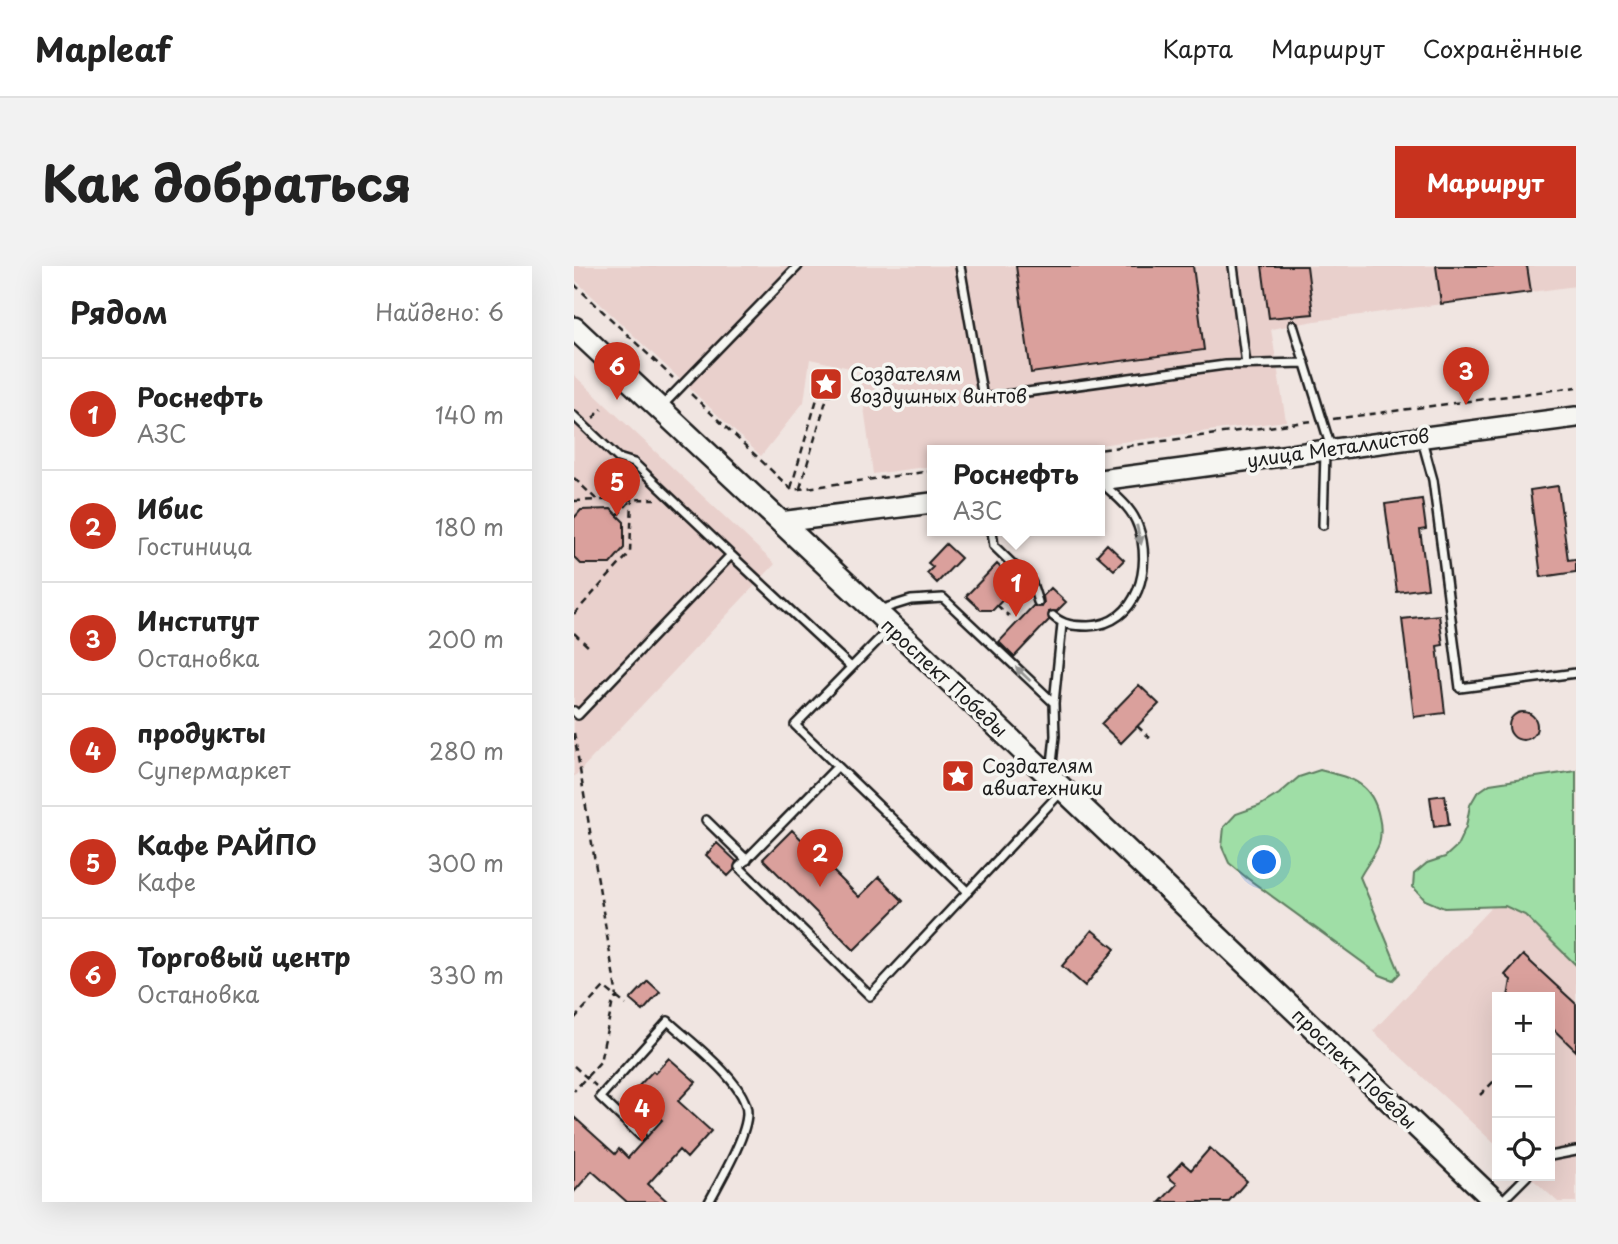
<!DOCTYPE html>
<html lang="ru">
<meta charset="utf-8">
<style>
:root{--surface:#fff;--page:#f2f2f2;--text:#222;--muted:#767676;--line:#e0e0e0;--accent:#c8321e}
body{margin:0;font-family:"Playpen Sans",sans-serif;background:var(--page);color:var(--text)}
.controls{position:absolute;right:21px;bottom:21px;display:grid;overflow:hidden;border-radius:0px;box-shadow:0 7px 28px #0002}
.controls button{width:63px;height:63px;display:grid;place-items:center;padding:0;border:0;border-bottom:2px solid var(--line);background:var(--surface);color:var(--text);font:35px sans-serif}
.you{position:absolute;left:691px;top:597px;width:24px;height:24px;margin:-18px;border:5px solid #fff;border-radius:50%;background:#1a73e8;box-shadow:0 0 0 10px #1a73e833}
.badge{display:grid;place-items:center;width:46px;height:46px;border-radius:50%;background:var(--accent);color:#fff;font-size:23px;font-weight:700}
.pin{position:absolute;translate:-50% -58px;filter:drop-shadow(0 2px 4px #0008)}
.pin::after{content:'';position:absolute;top:37px;width:24px;height:21px;background:inherit;clip-path:polygon(0 0,100% 0,50% 100%)}
.popup{position:absolute;left:353px;top:179px;width:178px;height:91px;box-sizing:border-box;display:grid;place-content:center;border-radius:0px;background:var(--surface);filter:drop-shadow(0 2px 5px #0005);font-size:23px;white-space:nowrap;color:var(--muted)}
.popup b{font-size:26px;color:var(--text)}
.popup::after{content:'';position:absolute;left:50%;top:100%;margin-left:-14px;border:14px solid transparent;border-top-color:var(--surface)}
.list{margin:0;padding:0;list-style:none}
h2{display:flex;justify-content:space-between;align-items:center;height:91px;margin:0;padding:0 28px;font-size:30px}
h2 small{font-size:23px;font-weight:400;color:var(--muted)}
.list li{display:grid;grid-template-columns:46px 1fr auto;gap:21px;align-items:center;box-sizing:border-box;height:112px;padding:0 28px;border-top:2px solid var(--line)}
.list b{display:block;font-size:26px;white-space:nowrap}
.list p{margin:0;font-size:23px;white-space:nowrap;color:var(--muted)}
.list em{font-size:23px;font-style:normal;color:var(--muted)}
.icon{flex:none;width:38px;height:38px;fill:none;stroke:currentColor;stroke-width:2;stroke-linecap:round;stroke-linejoin:round}
.map{position:relative;flex:none;width:1002px;height:936px;overflow:hidden;border-radius:0px}
header{display:flex;align-items:center;gap:42px;box-sizing:border-box;height:98px;padding:0 35px;background:var(--surface);border-bottom:2px solid var(--line)}
header strong{font-size:33px}
nav{display:flex;gap:38px;margin-inline-start:auto;font-size:24px}
.intro{display:flex;align-items:center;justify-content:space-between;box-sizing:border-box;height:168px;padding:0 42px}
h1{margin:0;font-size:49px}
.button{padding:18px 32px;border-radius:0px;background:var(--accent);color:#fff;font-size:24px;font-weight:700}
main{display:flex;gap:42px;padding:0 42px}
aside{flex:1;background:var(--surface);border-radius:0px;box-shadow:0 7px 28px #0002}
.map>svg:first-child{display:block}
</style>
<header>
<strong>Mapleaf</strong>
<nav><a>Карта</a><a>Маршрут</a><a>Сохранённые</a></nav>
</header>
<div class="intro"><h1>Как добраться</h1><a class="button">Маршрут</a></div>
<main>
<aside>
<h2>Рядом<small>Найдено: 6</small></h2>
<ul class="list">
<li><span class="badge">1</span><div><b>Роснефть</b><p>АЗС</p></div><em>140 m</em></li>
<li><span class="badge">2</span><div><b>Ибис</b><p>Гостиница</p></div><em>180 m</em></li>
<li><span class="badge">3</span><div><b>Институт</b><p>Остановка</p></div><em>200 m</em></li>
<li><span class="badge">4</span><div><b>продукты</b><p>Супермаркет</p></div><em>280 m</em></li>
<li><span class="badge">5</span><div><b>Кафе РАЙПО</b><p>Кафе</p></div><em>300 m</em></li>
<li><span class="badge">6</span><div><b>Торговый центр</b><p>Остановка</p></div><em>330 m</em></li>
</ul>
</aside>
<div class="map">
<svg width="1002" height="936" viewBox="0 0 1002 936">
<rect width="100%" height="100%" fill="#f0e5e1"/>
<filter id="ink" filterUnits="userSpaceOnUse"><feTurbulence type="fractalNoise" baseFrequency=".0143" numOctaves="2"/><feDisplacementMap in="SourceGraphic" scale="14" xChannelSelector="R" yChannelSelector="G"/><feConvolveMatrix kernelMatrix="1 2 1 2 8 2 1 2 1" color-interpolation-filters="sRGB"/></filter>
<g filter="url(#ink)">
<path fill="#e9d0cc" d="M0 0H1002V20L741 55 697 63 712 155 478 185H358V200L299 208 285 104 236 93 230 136 187 190 0 13Z
M0 109 201 298 1 510H0Z
M950 607 1002 655V936H984L955 910H976V731H923V880L799 765Z"/>
<path fill="#9fdea6" stroke="#5e7d61" stroke-width="2" d="M746 504C777 512 798 516 805 551 807 559 807 570 805 578 801 589 791 601 786 611L826 707 819 714 806 709 673 612 655 597 648 581 650 561 662 548 685 540 705 528 725 511Z
M1002 505V699L951 649 931 640 870 642 851 634 839 621 840 608 853 597 871 591 883 580 892 561 896 539 903 527 916 518Z"/>
<path fill="#daa09c" stroke="#1c1c1c" stroke-width="2" d="M442 0H619L630 84 457 107Z
M688 0H733L739 48 695 52Z
M862 0H953L957 26 867 38Z
M984 220 994 294 1002 293V306L967 311 956 224Z
M848 233 852 263 846 264 854 322 823 326 811 238Z
M37 243 50 256V282L36 298H7L0 291V252L7 244Z
M372 278 387 292 363 317 353 307 359 301 354 297Z
M533 278 550 294 540 304 523 289Z
M423 298 444 318 419 344H407L392 330Z
M477 322 492 336 483 345 475 346V354L440 391 425 376 459 340 468 341 470 337 469 330Z
M865 349 869 379 863 380 871 447 840 451 828 353Z
M565 419 585 438 547 477 527 458Z
M935 460a14 14 0 1 1 28 0a14 14 0 1 1-28 0Z
M871 529 875 559 860 561 856 531Z
M218 564 285 631 305 611 329 635 280 684 189 593Z
M143 577 162 595 160 604 154 610 132 589Z
M518 664 541 683 511 720 488 700Z
M949 689 1002 738V785L976 760V731H934L937 714 931 709Z
M74 715 86 726 69 745 56 734Z
M95 792 122 816 104 835 137 865 113 892 105 884 74 918 94 936H53L18 905 0 926V851L41 888 45 883 54 892 88 854 58 827 79 805 81 807Z
M636 882 673 915 654 936H586L603 918 594 911 608 896 617 904Z"/>
<g fill="none" stroke-linecap="round" stroke-linejoin="round">
<defs>
<path id="service" d="M386 0 409 132 651 99 731 97
M659 0 672 98
M719 59 757 182
M88 140 224 0
M0 150 44 192 60 197 157 289
M848 174 859 214 886 422 1002 407
M749 259 751 186
M418 265 420 280 458 317 464 336
M305 344 337 334 369 332 480 437 481 470 477 507
M479 350C489 359 500 360 514 360 564 359 579 300 564 260 558 242 543 231 529 218
M317 361 221 459 394 626
M480 437 488 358
M0 445 4 449 157 289 277 401
M263 501 165 601 296 730 487 526
M132 554 173 594
M67 870 26 831 94 755C115 775 173 817 173 847 173 870 146 915 135 936
M976 890 1002 885
M927 936 953 910"/>
<path id="tertiary" d="M526 214 1002 151
M206 256 358 237"/>
<path id="secondary" d="M0 62 342 383 922 936"/>
</defs>
<use href="#service" stroke="#1c1c1c" stroke-width="12"/>
<use href="#tertiary" stroke="#1c1c1c" stroke-width="24"/>
<use href="#secondary" stroke="#1c1c1c" stroke-width="26"/>
<path stroke="#1c1c1c" stroke-width="2.5" stroke-dasharray="7 5" stroke-linecap="butt" d="M0 18 99 112
M246 107 263 112 258 129 241 125Z
M117 128 218 224 358 205
M19 152 28 143
M759 153 1002 121
M516 185 738 155
M0 212 23 234 81 233
M217 222 245 126
M226 222 254 128
M0 235 23 234
M43 250 58 233
M423 339 435 350
M0 348 56 287 58 233
M0 367 17 383
M563 460 576 472
M0 467 43 731 39 735 26 796 0 825
M0 753 30 721 52 739
M0 800 22 820
M906 829 923 812"/>
<use href="#service" stroke="#f6f6f2" stroke-width="7"/>
<use href="#tertiary" stroke="#f6f6f2" stroke-width="19"/>
<use href="#secondary" stroke="#f6f6f2" stroke-width="21"/>
</g>
<defs><path id="oneway-solid" d="M-6-.8H1V-3.2L6.5 0L1 3.2V.8H-6Z" transform="scale(1.75)"/></defs>
<g fill="#949492">
<use href="#oneway-solid" transform="translate(565 269) rotate(77)"/>
<use href="#oneway-solid" transform="translate(449 408) rotate(-136)"/>
</g>
</g>
<defs>
<symbol id="sight-square" viewBox="-11 -11 22 22"><rect x="-9" y="-9" width="18" height="18" rx="4" fill="#c8321e" stroke="#f6f6f2"/><path d="M0-6L1.8-2.2L6-1.7L2.9 1.2L3.7 5.4L0 3.3L-3.7 5.4L-2.9 1.2L-6-1.7L-1.8-2.2Z" fill="#fff"/></symbol>
</defs>
<g fill-rule="evenodd">
<use href="#sight-square" x="233" y="99" width="38" height="38"/>
<use href="#sight-square" x="365" y="491" width="38" height="38"/>
</g>
<g text-anchor="middle" dominant-baseline="central" stroke-width="7" stroke-linejoin="round" paint-order="stroke">
<g font-size="19" fill="#1c1c1c" stroke="#f6f6f2" text-anchor="start">
<text x="276" y="107">Создателям<tspan x="276" dy="22">воздушных винтов</tspan></text>
<text x="408" y="499">Создателям<tspan x="408" dy="22">авиатехники</tspan></text>
</g>
<g font-size="19" fill="#1c1c1c" stroke="#f6f6f2">
<text transform="translate(764 181) rotate(-8)">улица Металлистов</text>
<text transform="translate(371 411) rotate(43)">проспект Победы</text>
<text transform="translate(781 802) rotate(44)">проспект Победы</text>
</g>
</g>
</svg>
<div class="controls">
<button>+</button>
<button>−</button>
<button><svg class="icon" aria-label="locate" viewBox="0 0 24 24"><circle cx="12" cy="12" r="6"/><path d="M12 2v4M12 18v4M2 12h4M18 12h4"/></svg></button>
</div>
<div class="you"></div>
<div class="pin badge" style="left:442px;top:351px">1</div>
<div class="popup"><b>Роснефть</b>АЗС</div>
<div class="pin badge" style="left:246px;top:621px">2</div>
<div class="pin badge" style="left:892px;top:139px">3</div>
<div class="pin badge" style="left:68px;top:876px">4</div>
<div class="pin badge" style="left:43px;top:250px">5</div>
<div class="pin badge" style="left:43px;top:134px">6</div>
</div>
</main>
